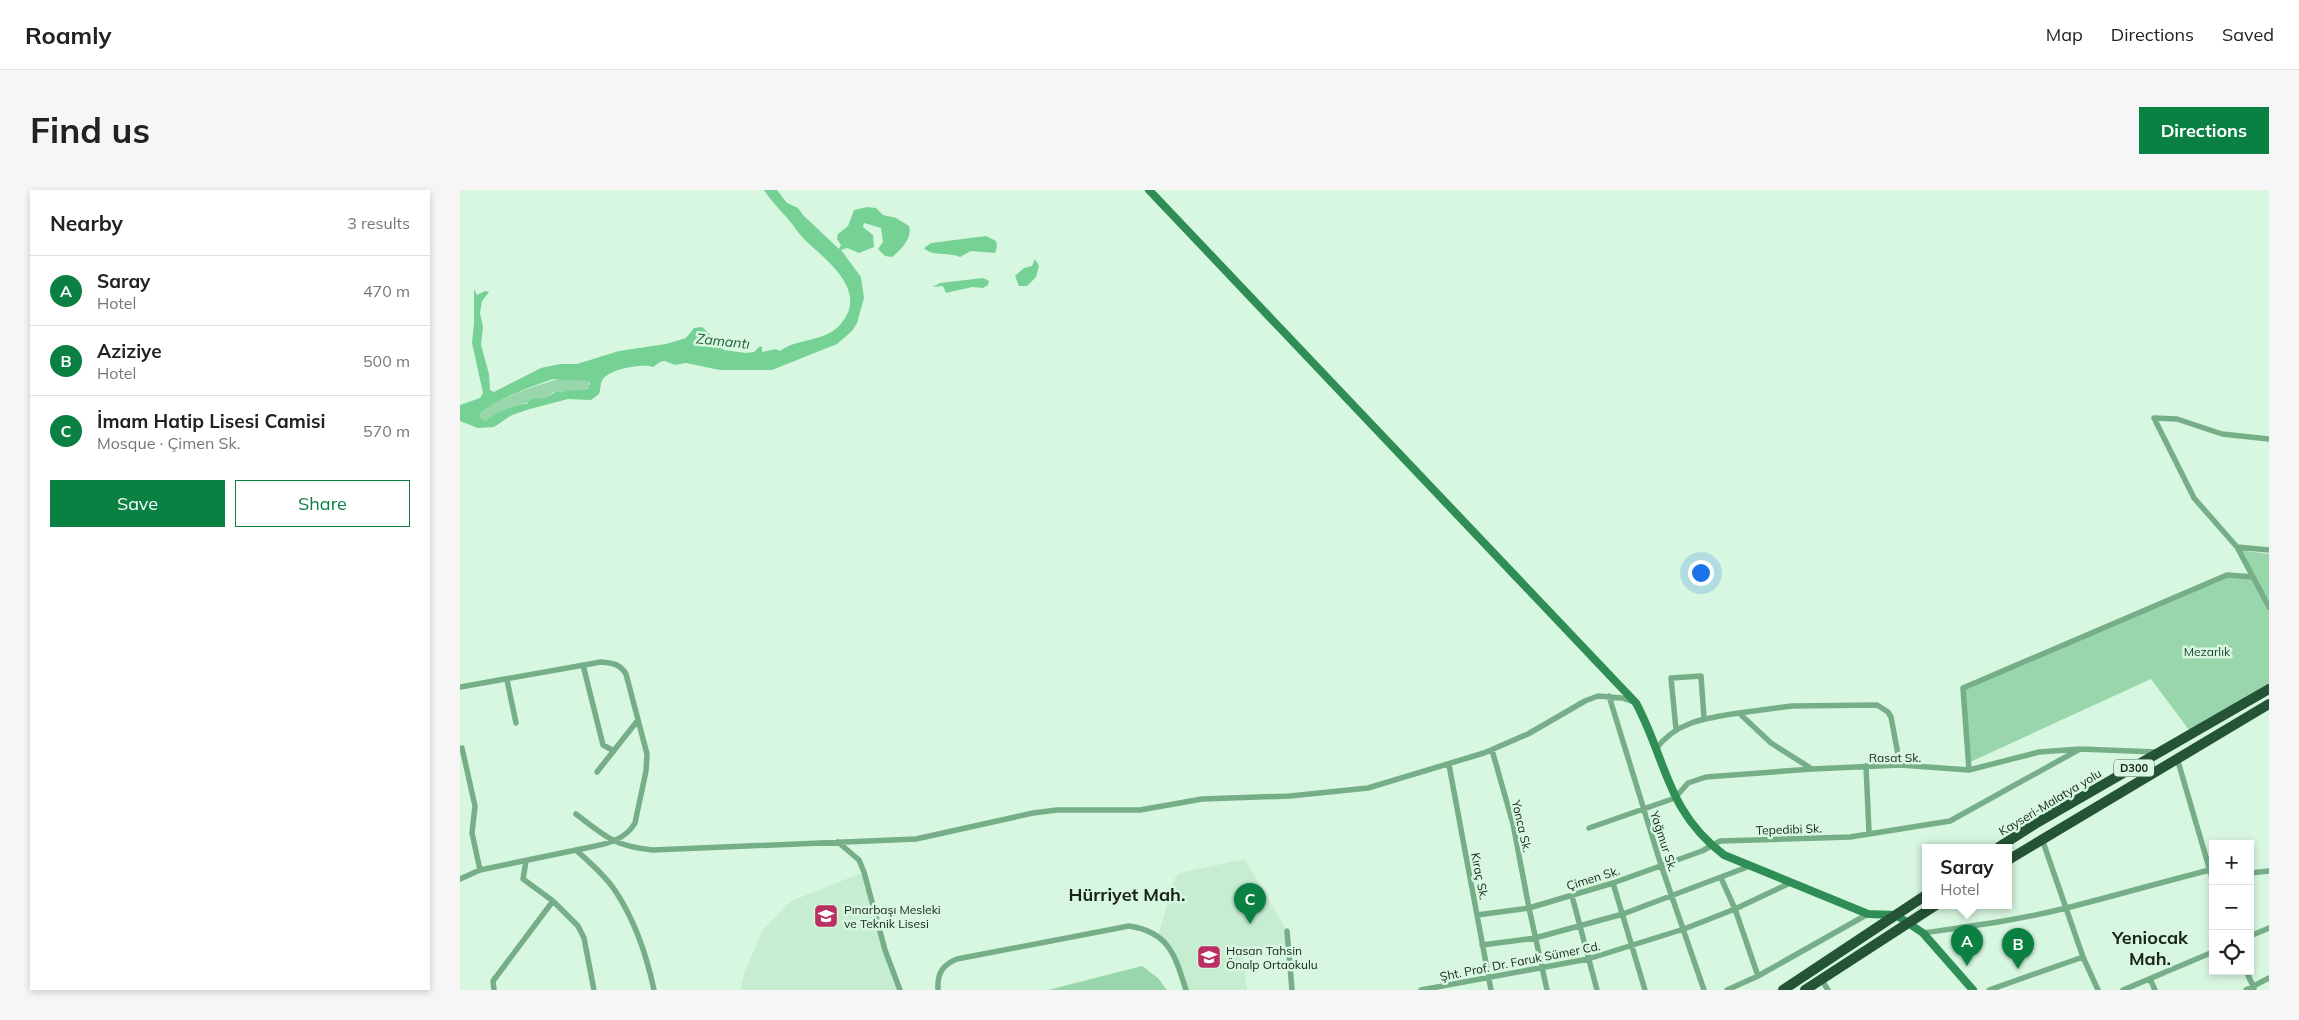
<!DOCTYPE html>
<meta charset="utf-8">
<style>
:root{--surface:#fff;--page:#f6f6f6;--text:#222;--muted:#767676;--line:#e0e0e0;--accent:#0b8043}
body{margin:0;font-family:Mulish,sans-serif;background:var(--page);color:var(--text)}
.controls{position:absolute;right:15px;bottom:15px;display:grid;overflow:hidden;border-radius:0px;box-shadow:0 2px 8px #0003}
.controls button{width:45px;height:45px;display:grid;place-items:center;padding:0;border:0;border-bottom:1px solid var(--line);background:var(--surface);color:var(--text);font:25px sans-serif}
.you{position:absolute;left:1240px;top:382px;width:18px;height:18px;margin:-12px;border:4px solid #fff;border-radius:50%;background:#1a73e8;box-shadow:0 0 0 8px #1a73e833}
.badge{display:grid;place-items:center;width:32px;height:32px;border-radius:50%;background:var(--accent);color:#fff;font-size:16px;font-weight:700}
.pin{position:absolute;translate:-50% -41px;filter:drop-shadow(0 1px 2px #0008)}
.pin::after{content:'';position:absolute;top:26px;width:18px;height:15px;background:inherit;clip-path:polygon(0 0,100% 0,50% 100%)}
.popup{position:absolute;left:1462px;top:654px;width:90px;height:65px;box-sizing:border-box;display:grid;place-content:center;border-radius:0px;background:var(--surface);filter:drop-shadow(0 1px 4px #0005);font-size:16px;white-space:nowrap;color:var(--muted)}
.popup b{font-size:19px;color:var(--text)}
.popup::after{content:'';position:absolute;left:50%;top:100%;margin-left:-10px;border:10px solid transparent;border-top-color:var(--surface)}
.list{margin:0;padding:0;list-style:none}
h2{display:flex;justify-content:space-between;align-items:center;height:65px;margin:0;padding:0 20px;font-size:21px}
h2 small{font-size:16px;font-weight:400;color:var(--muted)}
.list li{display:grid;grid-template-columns:32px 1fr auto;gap:15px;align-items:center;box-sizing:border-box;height:70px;padding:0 20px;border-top:1px solid var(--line)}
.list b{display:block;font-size:19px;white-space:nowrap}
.list p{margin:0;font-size:16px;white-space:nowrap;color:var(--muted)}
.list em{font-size:16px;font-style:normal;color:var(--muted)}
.actions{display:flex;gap:10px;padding:15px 20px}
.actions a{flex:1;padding:11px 0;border:1px solid var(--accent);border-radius:0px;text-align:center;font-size:18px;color:var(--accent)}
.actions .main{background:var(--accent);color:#fff}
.icon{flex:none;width:28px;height:28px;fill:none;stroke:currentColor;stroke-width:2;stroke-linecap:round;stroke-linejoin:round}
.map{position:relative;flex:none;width:1809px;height:800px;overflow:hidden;border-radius:0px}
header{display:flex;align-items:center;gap:30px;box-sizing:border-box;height:70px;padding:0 25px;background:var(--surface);border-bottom:1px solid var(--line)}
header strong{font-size:24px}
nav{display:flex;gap:28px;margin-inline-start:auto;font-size:18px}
.intro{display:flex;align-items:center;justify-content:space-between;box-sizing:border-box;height:120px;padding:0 30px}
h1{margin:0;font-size:35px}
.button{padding:12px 22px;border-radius:0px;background:var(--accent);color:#fff;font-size:18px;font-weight:700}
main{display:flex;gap:30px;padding:0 30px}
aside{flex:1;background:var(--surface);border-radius:0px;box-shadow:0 2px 8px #0003}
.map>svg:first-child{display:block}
</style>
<header>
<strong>Roamly</strong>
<nav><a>Map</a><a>Directions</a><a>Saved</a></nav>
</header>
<div class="intro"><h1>Find us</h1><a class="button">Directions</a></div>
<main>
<aside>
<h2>Nearby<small>3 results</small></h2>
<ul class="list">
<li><span class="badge">A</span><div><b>Saray</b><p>Hotel</p></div><em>470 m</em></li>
<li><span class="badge">B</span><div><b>Aziziye</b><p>Hotel</p></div><em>500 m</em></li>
<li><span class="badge">C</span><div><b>İmam Hatip Lisesi Camisi</b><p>Mosque · Çimen Sk.</p></div><em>570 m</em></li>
</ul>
<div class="actions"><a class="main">Save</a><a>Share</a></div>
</aside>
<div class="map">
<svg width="1809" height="800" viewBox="0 0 1809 800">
<rect width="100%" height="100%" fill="#d8f7e0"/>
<path fill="#c7edd1" d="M785 669 827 741 828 755 782 758 787 800H726L717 772 698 745 715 688 720 683Z
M404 682 440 800H280L285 782 302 741 331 711Z"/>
<path fill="#9ad6ac" d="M103 188 129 191V198C119 202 106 200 95 202 90 202 90 207 86 208 65 212 45 219 26 231L19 226C27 211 85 192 103 188Z
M1779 360 1809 364V499L1732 544 1691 489 1508 573 1503 498 1769 384 1793 387Z
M682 776 698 788 707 800H588Z"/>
<path fill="#75d194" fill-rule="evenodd" d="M304 0H317L327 13 338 18 343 25 379 59 381 55 377 49 378 44 388 36 394 20 407 17 416 18 423 25 436 28 449 36C453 47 441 60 432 67L425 66 418 59 423 52 421 38 404 33 403 37 413 45 414 57 399 63 387 58 381 60 401 87 404 108 397 133 392 141 377 154 312 180H260L226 173 215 175C202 171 206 168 193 177 183 173 150 179 143 189 140 193 141 199 139 204L131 210 108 209 70 219 52 225 34 237 18 238 0 231V215L20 208 23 203 12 153 14 133V99L17 105 25 101 29 102 22 111 20 123 23 137 21 155 29 184 30 200 34 202 81 178 100 174H117L159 161 206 154 226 148 234 138 242 137 256 150 264 160 286 163 294 162 300 156 302 157V162L316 159 320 161C335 149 363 152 379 136 411 102 367 71 345 50 338 43 334 36 328 29 319 19 311 11 304 0ZM93 189 128 191 130 193 128 199 95 202 86 208 72 209 66 214C58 214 32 224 26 231L19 226C25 213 78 194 93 189Z
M526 46 536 51 537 57 535 63 511 61 500 67C489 62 472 67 464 58L471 53Z
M575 69 579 76 576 87 567 96H559L555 86 564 78 572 76Z
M523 88 529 91 528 95 523 98 512 97 486 103 483 96 473 97 480 93Z"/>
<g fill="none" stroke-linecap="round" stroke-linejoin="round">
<path stroke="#76af87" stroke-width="5.5" d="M1777 357 1809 360
M1793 387 1777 357 1734 308 1694 228 1717 229 1762 244 1809 249
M123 475 143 555 154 561
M47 490 56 533
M0 497 141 472C153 473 160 474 166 484L187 564 186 581 175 633C163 654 138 655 116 660
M1149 506 1201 675 1244 800
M1279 523 1332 516 1417 515 1428 522 1431 527 1440 575
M1216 539 1211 488 1241 486 1244 528
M2 558 15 616 12 643 20 680
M1196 559C1216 531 1248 528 1279 523L1311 553 1352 579 1440 575 1509 580 1579 562 1620 559 1697 562
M1032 560 1053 634 1069 718 1087 800
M1717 568 1753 691
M989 575 1031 800
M1406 576 1409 642
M1509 580 1503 498 1767 385 1793 387 1809 417
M137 582 178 530
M116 624C146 647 154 656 193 660L456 649 573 623 597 620H680L742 609 830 606 908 598 1024 563 1068 544 1125 511 1138 506 1162 508 1174 512
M1129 638 1215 608 1228 593 1246 587 1352 579
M1582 649 1623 767 1638 800
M378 652 399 670 404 682 425 760 440 800
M66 671 63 689 93 711
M1790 683 1809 681
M1261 688 1275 719 1298 786
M0 689 20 680 116 660C130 673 146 686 156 702 175 731 187 767 194 800
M1153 693 1185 800
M1112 706 1137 800
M1017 725 1069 718 1153 693 1242 661 1260 651 1390 647 1490 631 1620 559
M827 741 832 800
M1463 743C1511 736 1559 730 1606 718 1654 706 1702 692 1750 680
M1790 746 1809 738
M1022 755 1075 748 1163 724 1290 676
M1786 781 1794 798
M1361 789 1368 800
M1690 789 1695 800
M34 800 33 791 93 711 118 736 124 748 134 800
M478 800C477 784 482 775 497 769L669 736C709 742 715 765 726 800
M961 800 1128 769 1224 739 1275 719 1330 693
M1267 800 1298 786 1408 724
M1529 800 1623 767
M1663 800 1753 762
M1786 800 1809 788"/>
<path stroke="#2e8e55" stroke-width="8" d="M689 0 1176 513C1207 571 1206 621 1264 665L1408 724 1436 725 1463 743 1513 800"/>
<path stroke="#245435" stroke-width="10" d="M1539 657 1575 634 1809 499
M1548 670 1809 514
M1323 800 1466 705
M1345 800 1476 715"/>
</g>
<defs>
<symbol id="school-square" viewBox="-11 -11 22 22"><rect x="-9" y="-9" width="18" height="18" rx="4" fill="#bc2f63" stroke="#d8f7e0"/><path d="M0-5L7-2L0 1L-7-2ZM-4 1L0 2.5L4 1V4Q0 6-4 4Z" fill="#fff"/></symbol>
</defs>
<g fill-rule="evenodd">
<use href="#school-square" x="352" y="712" width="28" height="28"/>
<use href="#school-square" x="735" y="753" width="28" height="28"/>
</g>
<g text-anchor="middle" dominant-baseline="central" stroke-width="5" stroke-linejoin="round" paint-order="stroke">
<rect fill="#d8f7e0" stroke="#526357" stroke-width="1" x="1654" y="569.5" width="40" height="17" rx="4"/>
<g font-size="11" font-weight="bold" fill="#19241c">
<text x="1674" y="578">D300</text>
</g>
<g font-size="12" fill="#1c432a" stroke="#d8f7e0">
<text x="1747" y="461">Mezarlık</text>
</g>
<g font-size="12" fill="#19241c" stroke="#d8f7e0">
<text x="1435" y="567">Rasat Sk.</text>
<text transform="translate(1590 612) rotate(-31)">Kayseri-Malatya yolu</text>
<text transform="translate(1062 636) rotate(77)">Yonca Sk.</text>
<text transform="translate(1329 639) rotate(-2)">Tepedibi Sk.</text>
<text transform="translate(1204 651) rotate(72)">Yağmur Sk.</text>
<text transform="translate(1020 686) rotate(79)">Kıraç Sk.</text>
<text transform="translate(1133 688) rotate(-17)">Çimen Sk.</text>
<text transform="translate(1060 771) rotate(-11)">Şht. Prof. Dr. Faruk Sümer Cd.</text>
</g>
<g font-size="12" fill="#19241c" stroke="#d8f7e0" text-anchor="start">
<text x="384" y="719">Pınarbaşı Mesleki<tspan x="384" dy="14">ve Teknik Lisesi</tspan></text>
<text x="766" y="760">Hasan Tahsin<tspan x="766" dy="14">Önalp Ortaokulu</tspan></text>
</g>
<g font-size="14" font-style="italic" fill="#20613a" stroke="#d8f7e0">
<text transform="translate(263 151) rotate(6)">Zamantı</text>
</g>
<g font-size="18" font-weight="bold" fill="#19241c" stroke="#d8f7e0">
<text x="667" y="704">Hürriyet Mah.</text>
<text x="1690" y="747">Yeniocak<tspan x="1690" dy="21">Mah.</tspan></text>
</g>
</g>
</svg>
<div class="controls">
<button>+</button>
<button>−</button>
<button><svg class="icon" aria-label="locate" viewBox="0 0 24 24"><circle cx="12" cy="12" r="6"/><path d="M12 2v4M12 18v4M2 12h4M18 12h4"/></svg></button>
</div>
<div class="you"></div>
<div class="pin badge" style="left:1507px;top:776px">A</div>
<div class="popup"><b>Saray</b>Hotel</div>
<div class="pin badge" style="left:1558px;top:779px">B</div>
<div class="pin badge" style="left:790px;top:734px">C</div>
</div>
</main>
